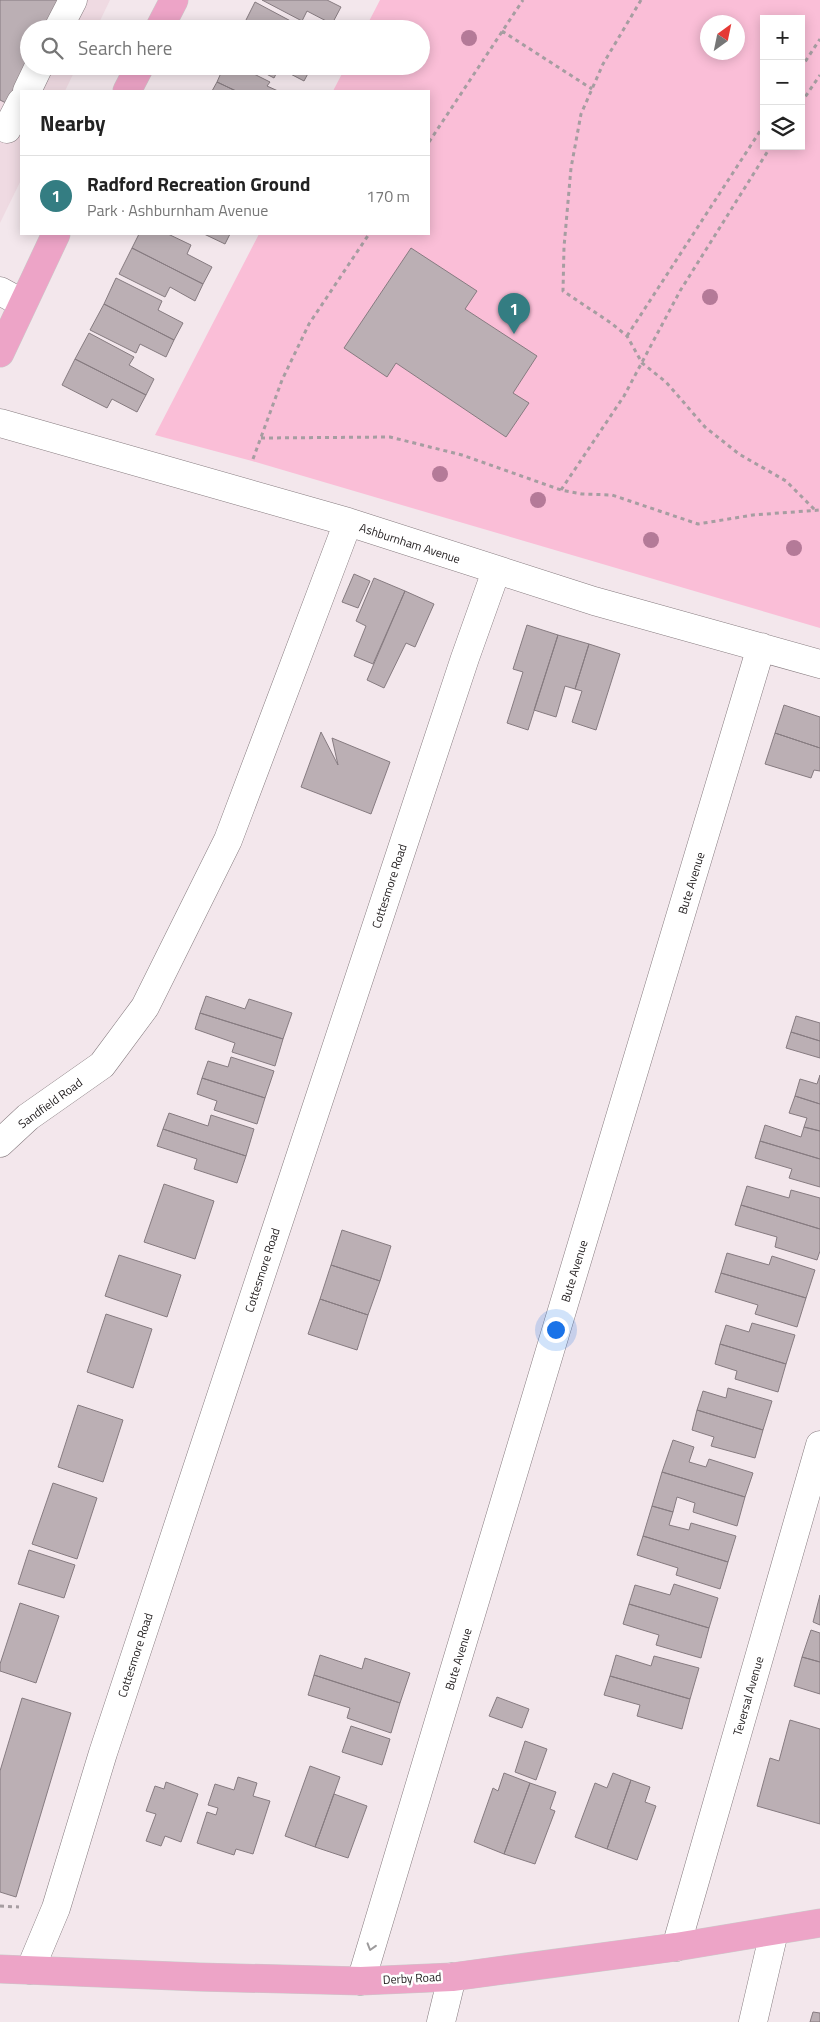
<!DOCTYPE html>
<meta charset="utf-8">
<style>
:root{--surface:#fff;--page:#f6f6f6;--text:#222;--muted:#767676;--line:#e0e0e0;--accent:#347d82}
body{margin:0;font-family:"Titillium Web",sans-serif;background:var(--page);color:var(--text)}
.controls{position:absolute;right:15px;top:15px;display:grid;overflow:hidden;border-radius:0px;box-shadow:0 2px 12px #0003}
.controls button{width:45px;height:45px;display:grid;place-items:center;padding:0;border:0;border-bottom:1px solid var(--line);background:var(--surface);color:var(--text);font:25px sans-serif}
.compass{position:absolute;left:700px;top:15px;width:45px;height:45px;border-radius:50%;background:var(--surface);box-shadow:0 2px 12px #0003;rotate:33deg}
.you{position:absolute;left:555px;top:1329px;width:18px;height:18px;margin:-12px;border:4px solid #fff;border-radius:50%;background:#1a73e8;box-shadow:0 0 0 8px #1a73e833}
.badge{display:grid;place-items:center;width:32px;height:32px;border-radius:50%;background:var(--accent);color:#fff;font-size:16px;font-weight:700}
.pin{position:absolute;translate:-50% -41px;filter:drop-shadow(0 1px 2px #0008)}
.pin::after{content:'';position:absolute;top:26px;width:18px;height:15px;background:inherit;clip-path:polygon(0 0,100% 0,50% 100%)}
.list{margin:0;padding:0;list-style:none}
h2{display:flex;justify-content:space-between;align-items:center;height:65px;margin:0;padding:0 20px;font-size:21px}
h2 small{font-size:16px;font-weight:400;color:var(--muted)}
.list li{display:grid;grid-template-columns:32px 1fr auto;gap:15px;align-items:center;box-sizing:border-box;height:80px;padding:0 20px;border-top:1px solid var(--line)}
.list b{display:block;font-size:19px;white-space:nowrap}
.list p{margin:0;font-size:16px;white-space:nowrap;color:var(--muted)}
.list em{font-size:16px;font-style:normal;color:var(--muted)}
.icon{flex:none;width:28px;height:28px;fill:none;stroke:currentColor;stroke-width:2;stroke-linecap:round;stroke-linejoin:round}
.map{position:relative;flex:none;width:820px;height:2022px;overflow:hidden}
.search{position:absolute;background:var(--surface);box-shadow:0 2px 12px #0003;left:20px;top:20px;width:410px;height:55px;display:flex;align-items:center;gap:12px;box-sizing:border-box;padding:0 18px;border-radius:28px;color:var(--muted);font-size:19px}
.panel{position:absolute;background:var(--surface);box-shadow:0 2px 12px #0003;left:20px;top:90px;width:410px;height:145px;border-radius:0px}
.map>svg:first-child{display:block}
</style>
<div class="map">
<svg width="820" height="2022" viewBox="0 0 820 2022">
<rect width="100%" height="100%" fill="#f3e7ec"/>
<path fill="#efdae2" d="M0 0H110L96 29H29V66H77L65 91H21V180L0 223Z"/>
<path fill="#fabed7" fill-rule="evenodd" d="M380 0H820V628L252 461 155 435 259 234H429V91H333L346 66H421V29H365ZM764 19H801V146H764ZM708 22H738V52H708Z"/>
<path fill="#bbafb4" stroke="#867b80" d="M0 0H62L48 29H29V66L10 105 0 100Z
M262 0H327L341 7 332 24 307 11 302 21Z
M255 2 300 26 298 29 242 28Z
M224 66H238L270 82 267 86 278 91H236L217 82Z
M251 66H312L304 81 279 68 274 78Z
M217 82 236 91H212Z
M139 234H168L191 245 187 254 212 267 203 284 132 248Z
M204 234H230L225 244Z
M132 248 203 284 195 301 170 287 165 297 119 274Z
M411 248 477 291 465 309 537 356 513 393 529 403 506 437 396 363 387 377 344 348Z
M116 278 162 301 158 310 183 323 174 340 104 304Z
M104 304 174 340 166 357 140 344 136 353 90 330Z
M89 333 134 357 129 365 154 379 146 395 75 359Z
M75 359 146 395 137 412 112 399 107 408 62 385Z
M354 574 370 581 358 608 342 602Z
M374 578 405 591 373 664 354 656 366 626 356 621Z
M405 591 434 604 415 647 406 643 384 688 367 680Z
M527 625 558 635 528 730 507 723 523 672 513 669Z
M558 635 589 644 575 689 565 686 556 717 534 710Z
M589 644 620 654 596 730 572 722 582 691 575 689Z
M784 705 820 717V748L775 733Z
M321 732 338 765 332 738 390 762 371 814 301 787Z
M775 733 820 748V771L814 770 811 778 765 764Z
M206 996 245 1009 249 999 292 1013 283 1039 200 1013Z
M200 1013 283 1039 275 1066 232 1052 235 1043 195 1029Z
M796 1016 820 1023V1041L791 1032Z
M791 1032 820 1041V1058L786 1048Z
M231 1057 274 1071 265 1098 202 1078 208 1061 228 1067Z
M820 1075V1104L795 1096 800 1079 817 1084Z
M202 1078 265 1098 257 1124 214 1110 217 1101 197 1094Z
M795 1096 820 1104V1131L804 1127 807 1118 789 1113Z
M169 1113 208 1126 211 1115 254 1129 246 1156 163 1129Z
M765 1125 801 1137 804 1127 820 1131V1159L760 1141Z
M163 1129 246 1156 237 1183 194 1169 197 1159 157 1146Z
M760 1141 820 1159V1187L789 1178 792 1169 755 1158Z
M164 1184 214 1201 195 1259 144 1242Z
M747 1186 789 1198 791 1190 820 1198V1229L741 1205Z
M741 1205 820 1229V1251L817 1260 775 1247 777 1237 735 1225Z
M342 1230 391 1246 380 1281 331 1265Z
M727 1253 769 1265 772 1256 815 1270 806 1298 721 1273Z
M119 1255 181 1275 167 1317 105 1296Z
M331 1265 380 1281 368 1315 320 1299Z
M721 1273 806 1298 797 1327 755 1314 758 1305 715 1292Z
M320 1299 368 1315 357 1350 308 1334Z
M106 1314 152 1329 133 1388 87 1372Z
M752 1323 795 1335 786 1364 720 1344 726 1325 749 1332Z
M720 1344 786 1364 778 1392 735 1379 737 1371 715 1364Z
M728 1388 772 1401 763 1430 697 1410 703 1391 726 1398Z
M78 1405 123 1420 103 1482 58 1467Z
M697 1410 763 1430 755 1458 711 1446 714 1437 692 1430Z
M673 1440 694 1447 689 1462 706 1467 709 1459 753 1473 745 1497 662 1472Z
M662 1472 745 1497 737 1526 693 1512 695 1503 677 1497 673 1512 652 1506Z
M53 1483 97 1498 77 1559 32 1544Z
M652 1506 673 1512 669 1525 689 1530 691 1523 736 1536 728 1562 643 1536Z
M643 1536 728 1562 720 1589 676 1575 678 1568 637 1555Z
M29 1550 75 1565 64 1598 18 1584Z
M674 1584 718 1598 709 1628 629 1604 635 1585 670 1595Z
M820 1595V1625L813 1622Z
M20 1603 59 1616 36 1683 0 1671V1664Z
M629 1604 709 1628 701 1658 656 1645 659 1635 623 1624Z
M811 1630 820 1633V1662L802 1657Z
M320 1655 362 1669 365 1658 410 1673 400 1703 314 1675Z
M616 1655 651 1666 654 1656 699 1668 690 1699 610 1676Z
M802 1657 820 1662V1694L794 1686Z
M314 1675 400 1703 391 1733 347 1718 350 1708 308 1695Z
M610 1676 690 1699 682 1729 637 1716 640 1705 604 1695Z
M497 1697 529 1709 522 1728 489 1716Z
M22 1698 71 1713 16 1897 0 1892V1771Z
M790 1720 820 1729V1824L757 1806 770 1758 779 1761Z
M351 1726 390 1739 382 1765 342 1752Z
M525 1741 547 1749 536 1780 515 1772Z
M310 1766 340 1777 315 1847 285 1836Z
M504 1773 530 1783 504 1854 474 1842 493 1788 498 1791Z
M613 1773 631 1780 607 1849 575 1837 595 1783 607 1788Z
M238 1777 257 1783 253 1796 270 1801 253 1854 236 1849 234 1855 197 1843 207 1812 216 1815 218 1808 208 1805 215 1784 234 1790Z
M631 1780 650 1787 645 1802 656 1806 637 1860 607 1849Z
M166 1782 198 1794 181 1842 165 1836 161 1846 146 1841 156 1814 146 1811 155 1786 164 1789Z
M530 1783 556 1792 550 1809 555 1811 535 1864 504 1854Z
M334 1794 367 1806 348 1858 315 1847Z
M813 2012 820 2013V2022H810Z"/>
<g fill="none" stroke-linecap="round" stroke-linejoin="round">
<defs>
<path id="minor" d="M58 29 73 0
M27 91 39 66
M7 129 21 102
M0 291 22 303
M0 423 348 522 594 601 820 664
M0 1143 28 1117 102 1065 145 1007 228 840 348 522
M676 1947 820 1445
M30 1970 56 1908 103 1753 465 658 496 571
M361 1981 761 647
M441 2022 452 1977
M753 2022 774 1932"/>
<path id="major" d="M159 29 174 0
M127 91 140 66
M0 353 56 234
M0 1969 199 1977 361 1981 452 1977 676 1947 820 1923"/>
</defs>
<use href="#minor" stroke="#867b7f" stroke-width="29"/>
<use href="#major" stroke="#cbcaca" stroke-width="29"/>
<path stroke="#a69da1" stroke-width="3" stroke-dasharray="4 4" stroke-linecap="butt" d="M641 0 603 64 581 114 571 168 564 247 563 291 611 323 627 336 642 363 666 382 705 427 739 454 786 481 815 510
M502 31 592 89
M801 68 820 39
M801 103 820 75
M429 142 523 0
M627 336 764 125
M261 438 390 437 462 455 561 490 582 494 612 495 698 524 753 515 820 510
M253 459 282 380 309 324 369 234
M561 490 624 396 680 291 771 146
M0 1906 19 1907"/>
<use href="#minor" stroke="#fff" stroke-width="28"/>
<use href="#major" stroke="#eda4c7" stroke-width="28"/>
</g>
<g fill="#b47a98">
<circle cx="469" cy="38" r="8"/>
<circle cx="710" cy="297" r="8"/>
<circle cx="440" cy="474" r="8"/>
<circle cx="538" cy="500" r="8"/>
<circle cx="651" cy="540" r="8"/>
<circle cx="794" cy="548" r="8"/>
</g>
<defs><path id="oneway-chevron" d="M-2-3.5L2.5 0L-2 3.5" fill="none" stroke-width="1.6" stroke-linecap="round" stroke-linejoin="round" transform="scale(1.25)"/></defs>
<use stroke="#9d9b9c" href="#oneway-chevron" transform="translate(371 1947) rotate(107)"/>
<g text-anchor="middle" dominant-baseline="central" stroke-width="5" stroke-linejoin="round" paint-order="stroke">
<g font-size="12" fill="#252122" stroke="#fff">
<text transform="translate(410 543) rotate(18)">Ashburnham Avenue</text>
<text transform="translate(691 883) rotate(-73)">Bute Avenue</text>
<text transform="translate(389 886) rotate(-72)">Cottesmore Road</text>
<text transform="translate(50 1103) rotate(-36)">Sandfield Road</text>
<text transform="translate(262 1270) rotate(-72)">Cottesmore Road</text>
<text transform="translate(574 1271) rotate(-73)">Bute Avenue</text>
<text transform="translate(135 1655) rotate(-72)">Cottesmore Road</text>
<text transform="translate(458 1659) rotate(-73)">Bute Avenue</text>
<text transform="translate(748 1696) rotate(-74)">Teversal Avenue</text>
<text transform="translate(412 1978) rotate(-3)">Derby Road</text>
</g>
</g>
</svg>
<div class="controls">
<button>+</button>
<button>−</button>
<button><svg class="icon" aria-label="layers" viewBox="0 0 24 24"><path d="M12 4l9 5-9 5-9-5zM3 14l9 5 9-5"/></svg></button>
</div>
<svg class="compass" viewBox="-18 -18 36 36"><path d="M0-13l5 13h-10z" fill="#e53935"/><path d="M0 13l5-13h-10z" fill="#767676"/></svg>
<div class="you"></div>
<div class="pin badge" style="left:514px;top:334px">1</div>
<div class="search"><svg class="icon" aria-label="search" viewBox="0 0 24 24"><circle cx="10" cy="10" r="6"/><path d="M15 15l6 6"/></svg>Search here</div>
<section class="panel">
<h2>Nearby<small></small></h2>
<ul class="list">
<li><span class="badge">1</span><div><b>Radford Recreation Ground</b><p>Park · Ashburnham Avenue</p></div><em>170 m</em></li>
</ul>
</section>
</div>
